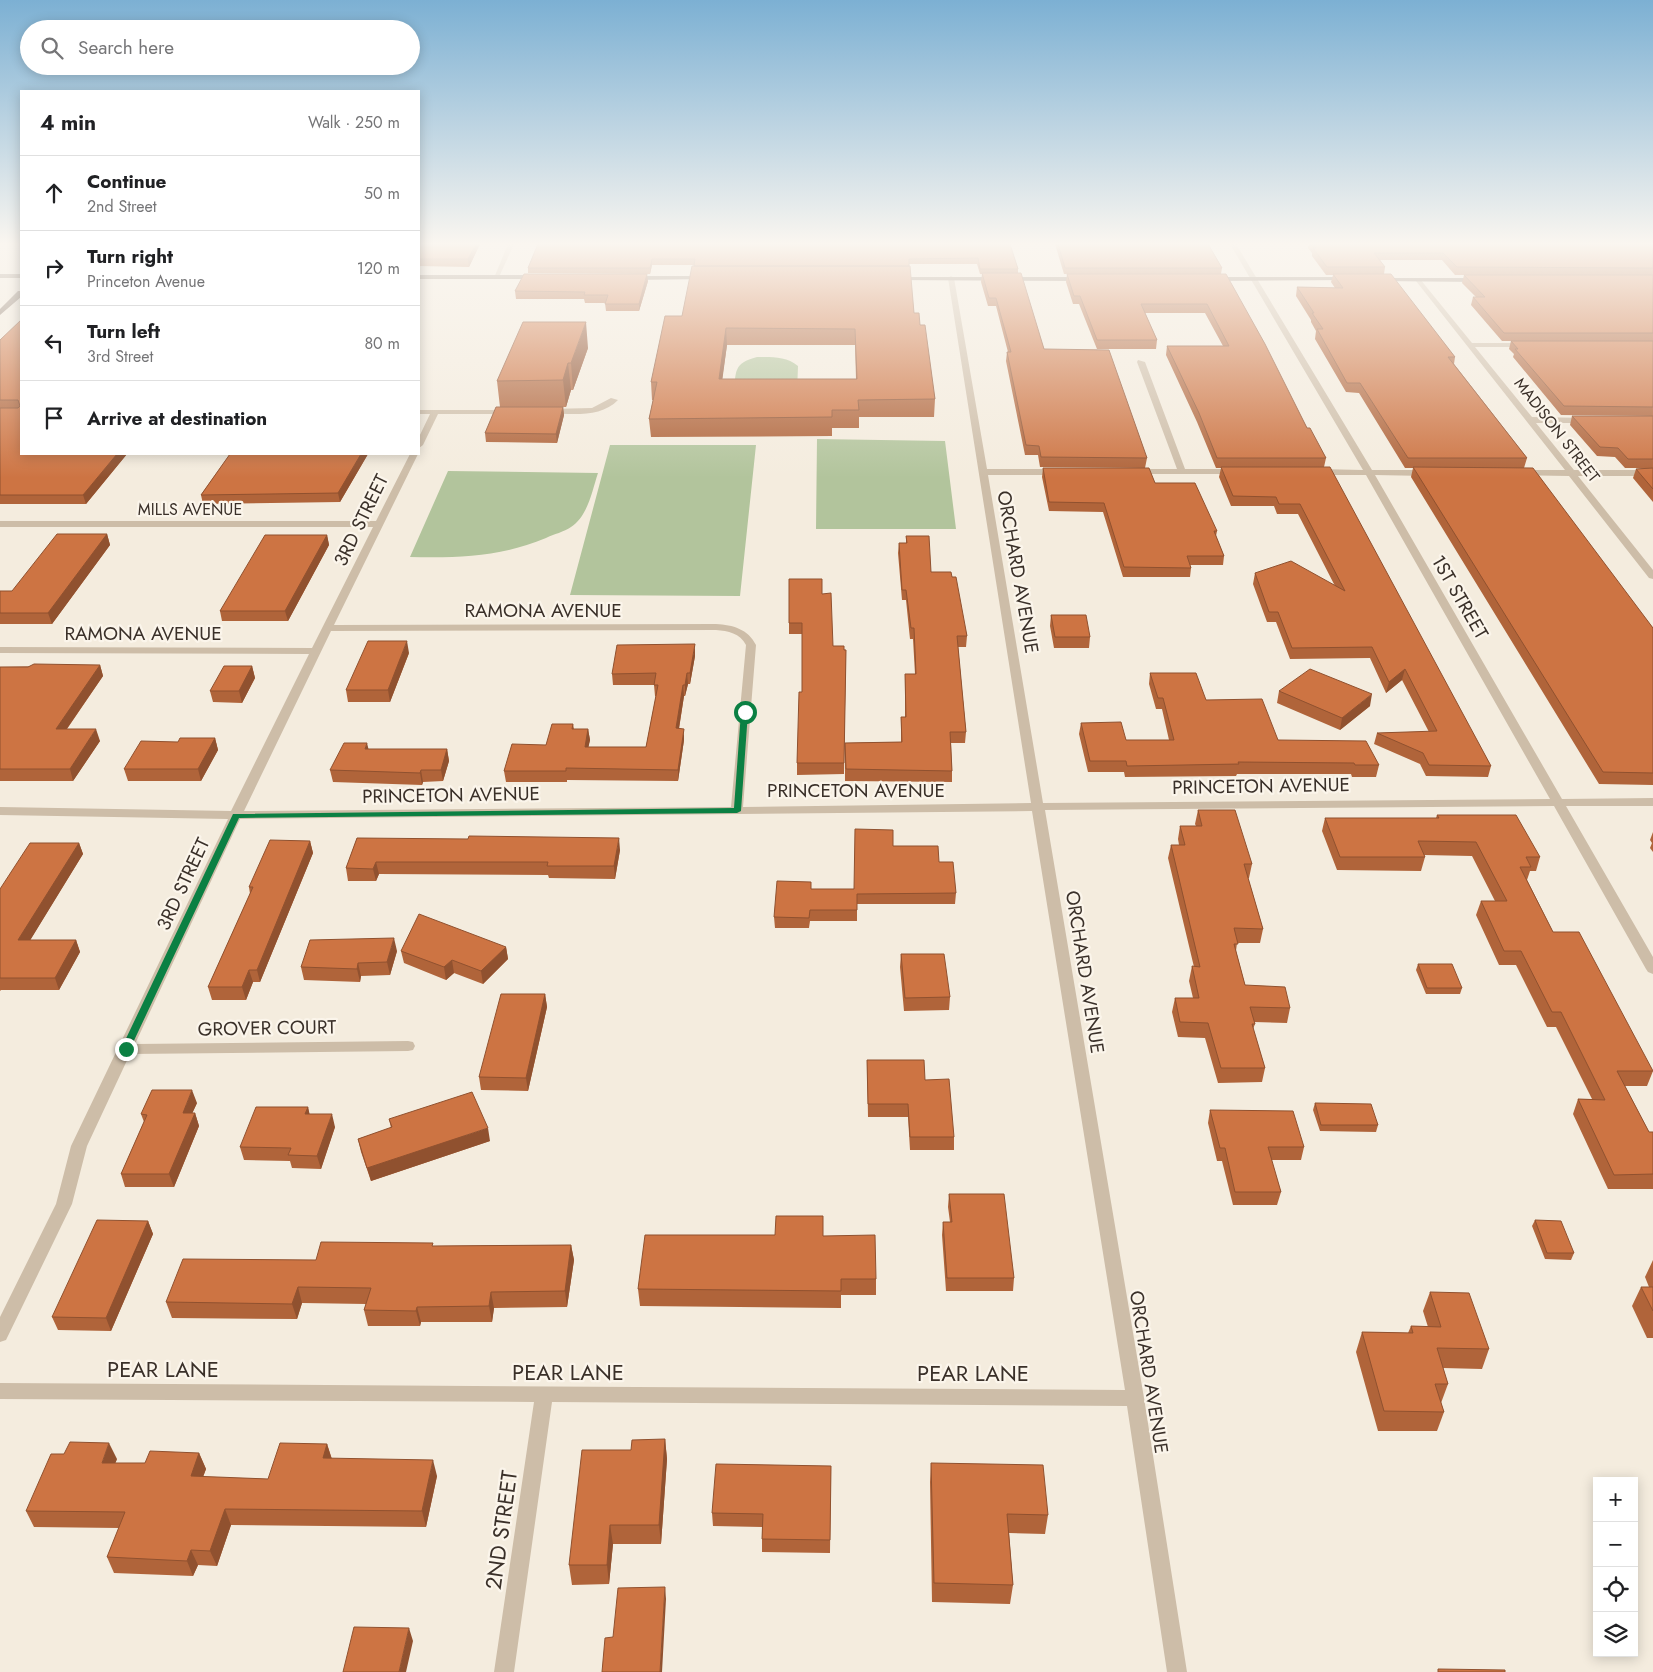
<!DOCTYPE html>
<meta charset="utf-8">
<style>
:root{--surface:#fff;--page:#f2f2f2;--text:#202124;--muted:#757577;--line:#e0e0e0}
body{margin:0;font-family:Jost,sans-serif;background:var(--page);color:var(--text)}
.controls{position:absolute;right:15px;bottom:15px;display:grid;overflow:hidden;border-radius:0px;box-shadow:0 2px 12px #0003}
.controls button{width:45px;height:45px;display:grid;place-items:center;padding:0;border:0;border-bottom:1px solid var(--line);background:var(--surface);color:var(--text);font:25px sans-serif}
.stop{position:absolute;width:15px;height:15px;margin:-11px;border:4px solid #0b8043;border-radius:50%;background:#fff}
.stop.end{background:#0b8043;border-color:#fff;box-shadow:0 1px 5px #0008}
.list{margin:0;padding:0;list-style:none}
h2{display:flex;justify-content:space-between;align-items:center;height:65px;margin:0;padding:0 20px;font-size:21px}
h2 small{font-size:16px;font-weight:400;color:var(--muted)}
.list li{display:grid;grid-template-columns:32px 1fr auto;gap:15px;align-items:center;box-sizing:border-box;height:75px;padding:0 20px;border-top:1px solid var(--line)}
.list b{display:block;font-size:19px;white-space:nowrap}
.list p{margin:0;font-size:16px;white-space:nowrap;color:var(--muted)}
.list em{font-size:16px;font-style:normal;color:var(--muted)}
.icon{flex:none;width:28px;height:28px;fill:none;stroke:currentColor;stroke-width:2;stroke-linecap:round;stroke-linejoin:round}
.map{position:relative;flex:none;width:1653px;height:1672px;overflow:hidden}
.search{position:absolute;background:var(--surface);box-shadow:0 2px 12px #0003;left:20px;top:20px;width:400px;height:55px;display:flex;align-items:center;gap:12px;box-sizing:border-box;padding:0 18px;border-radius:28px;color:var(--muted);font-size:19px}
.panel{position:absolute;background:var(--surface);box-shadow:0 2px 12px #0003;left:20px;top:90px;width:400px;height:365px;border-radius:0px}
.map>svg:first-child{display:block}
</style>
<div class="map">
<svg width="1653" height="1672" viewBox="0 0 1653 1672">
<rect width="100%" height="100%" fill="#f4ecde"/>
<path fill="#b2c49c" d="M757 357C772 357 786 356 798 366L797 393H734C736 372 733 363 757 357Z
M817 439 945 441 956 529H816Z
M610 445H756L740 596 570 595Z
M448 471 598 473C592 491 588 516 571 527 564 532 554 534 546 538 500 557 459 558 410 557Z"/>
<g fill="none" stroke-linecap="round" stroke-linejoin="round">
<path fill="#cdbda8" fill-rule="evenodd" d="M508 244H514L499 277 494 278Z
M1230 244H1236L1372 470H1427L1431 473 1427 476 1375 475 1562 799 1653 798V806H1566L1653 957V974L1648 972 1646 969 1554 806 1045 810 1144 1398 1187 1672H1167L1127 1406 552 1402 514 1672H494L534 1402 0 1399V1383L1125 1390 1032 811 240 819 135 1044 408 1041 413 1042 415 1046 413 1050 408 1051 130 1054 87 1146 72 1204 6 1340 0 1342V1317L56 1204 71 1146 228 819 0 815V807L231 811 309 654 0 653V647L312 648 373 527H0V521H376L410 454H418L334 625 716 624C733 625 748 629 756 645L743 807 1031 803 948 278 951 276 954 278 987 469H1059L1063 472 1059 475H988L1043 803 1550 799 1366 475H1317L1313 472 1317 469 1363 470ZM716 630C728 631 740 633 746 645L731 807 244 811 331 631Z
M1416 279H1420L1472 343H1529V347H1475L1532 417 1590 418 1591 420 1587 423H1536L1574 470H1653V476H1578L1653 570V579L1649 578 1569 476 1516 475V471L1519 470H1565L1416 281Z
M1138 360 1145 362 1185 469H1237L1241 472 1240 474H1131L1130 472 1134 469H1177L1137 362Z
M611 398 618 400C601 418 571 414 549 413L545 411 549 409 592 408Z
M419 410H511L515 412 511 414H438L423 445 419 448V437L430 414H419Z"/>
<path fill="#7c6959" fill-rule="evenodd" d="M0 274H21V278H0Z
M419 275H539L542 277 539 279H419Z
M706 276 708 277V279L631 280 628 278 631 276Z
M892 277H1084L1087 279 1084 281 894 280 892 279Z
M1349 277 1351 278V280L1214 281 1211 279 1214 277Z
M1377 278H1479L1482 280 1479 282 1379 281 1377 280Z
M18 291H21V297L0 315V309Z"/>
</g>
<path fill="#b0643a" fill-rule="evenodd" d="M419 244H480L469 267 419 266Z
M538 244H1010L1018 269V273L1044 349 1147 458 1145 468 1040 467 1038 455H1025L1006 361 1007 352H1008L996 306H988L981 282 982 274H980L977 264H909L914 313 920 325 935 399 934 417H859V428H832V436L651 437 649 419 653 400H652L651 382 682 316 694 265H652L650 274 528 273V268ZM727 345H855L856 379H722Z
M1055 244H1208L1222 268 1221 274 1307 428 1326 458 1324 467 1491 766 1488 777 1426 776 1420 764 1374 744 1377 733 1429 732 1402 680 1386 693 1370 658 1290 659 1276 622H1267L1253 584 1255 573 1335 586 1298 514H1277L1274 506H1231L1219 477 1221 468H1216L1197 422 1166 355 1167 346H1223L1205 313H1145L1157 340 1156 349H1097L1079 304H1073L1066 282 1067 274H1064Z
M1309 244H1653V416L1561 415 1513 357 1514 354 1509 349 1511 341H1502L1471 305 1473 297H1476L1462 283 1464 275H1455L1442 260H1380L1385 267 1384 274 1455 357 1454 364 1527 458 1524 468 1653 628V785L1599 784 1411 477 1413 468H1405L1359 393 1346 392 1315 339 1316 331 1311 322V320L1296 296 1297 287 1335 288 1331 282 1333 275H1326L1312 256V253L1308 248Z
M648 281 639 311H606L605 303H585L584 299H516L515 291Z
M0 340 127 454 86 504H0Z
M588 348 573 390H571L566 407H563L564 415 557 443 486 442 485 433 500 407 497 381Z
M1572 416H1653V502L1633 478 1636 469 1644 468H1625L1615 457 1597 456 1570 425Z
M230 454H368L340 502 203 504 201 495Z
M1043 468 1155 483 1217 531 1216 536 1224 556 1223 565H1190L1191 568 1190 577H1123L1103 512 1049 511 1042 477Z
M107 534 110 545 52 624H0V591H12Z
M327 535 329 545 288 621H222L220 611Z
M906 536 931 572 952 577 967 636 966 647H958L966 732 965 743H951L952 771V782L845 781V743L901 742V717H905V674H915L913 639H910L906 600H902L898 553 899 543H906Z
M789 579 822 594 833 646 846 650 844 774 797 775V763L802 692V634H789Z
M1051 615 1090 637 1089 648H1054L1050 626Z
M409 653 390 702H348L346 690Z
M695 656 690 684H688L685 696H684L679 729 684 740 678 781 567 780V782H506L504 771 546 745 573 724 574 729H588L590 740 588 747H646L656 696H655L654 685H613L612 674Z
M100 665 103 676 67 729 100 741 73 781H0V667Z
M252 666 255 678 242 703 213 702 210 691Z
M1150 673 1206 700 1278 740 1379 765 1376 777H1352L1351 774H1237L1236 776 1125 777 1124 772H1088L1079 734 1081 723 1126 740H1169L1162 709H1156L1149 684Z
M1279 691 1370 706 1340 730 1277 703Z
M215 738 218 750 201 781H128L124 769 178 742Z
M447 749 449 761 443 781 423 782 422 785 333 782 330 770Z
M1198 810 1252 864 1249 878H1248L1263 929 1260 943H1237L1236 951 1245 985 1290 1008 1287 1023 1254 1022 1255 1024 1253 1029 1265 1068 1262 1082 1218 1083 1205 1038 1178 1037 1172 1012 1175 998H1193L1189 981 1192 966 1194 967 1168 858 1171 845H1179L1178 839 1180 826H1196L1195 824Z
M1437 815 1540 857 1536 871H1530L1527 880 1553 932 1653 1071 1647 1086H1625L1649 1132H1653V1189H1608L1573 1114 1578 1099H1592L1556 1027H1547L1516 965H1499L1476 915 1481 901H1495L1472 856 1424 855 1425 857 1421 871 1337 870 1322 831 1325 818H1436Z
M1653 832V852L1650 848 1652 843 1650 840Z
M357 838 620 850 615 879 549 878 548 875 379 874 376 881H348L346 868Z
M310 841 313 853 260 982H253L246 1000H212L208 987 250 894 249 887Z
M79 843 83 854 30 940H76L80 952 59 990H1L0 991V889Z
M893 846 939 862 956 893 955 904H857V921H810L809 928H775L774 917 811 882V889H854Z
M506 947 508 959 483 984 454 973 446 980 404 963 401 951Z
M397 951 390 975 361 976 360 982 304 980 301 967Z
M901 954 950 997 949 1010 904 1011 900 967Z
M1418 964 1462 988 1460 994H1426L1416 970Z
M545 994 547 1007 528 1091 481 1090 479 1077Z
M867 1060 925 1080 954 1137V1150H910L908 1117H868Z
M197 1103 192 1113H195L199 1126 174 1187H125L121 1174 144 1122 141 1114Z
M1315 1103 1378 1125 1376 1132 1320 1131 1313 1110Z
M308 1107 309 1114 335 1127 321 1169 292 1168 290 1161 244 1160 240 1147Z
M1210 1110 1304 1147 1301 1160H1271L1281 1192 1277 1205H1233L1222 1161H1217L1208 1123Z
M389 1119 490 1141 371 1181 361 1152 358 1139 391 1128Z
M949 1194 1014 1278 1013 1291H946L942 1235 943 1222H950L948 1207Z
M1535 1220 1574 1253 1571 1260 1545 1259 1532 1226Z
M148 1221 153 1234 111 1331 58 1330 52 1317Z
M823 1236 876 1279V1295H841V1308L640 1306 638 1289Z
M571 1245 574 1260 567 1307 494 1308 492 1322H421L420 1326H368L364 1310 366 1304 302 1303 297 1319 172 1318 166 1302 316 1260 434 1246Z
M1653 1260V1338H1647L1632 1306 1641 1287H1649L1645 1277Z
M1430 1292 1489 1349 1482 1369 1443 1368 1448 1384 1441 1403 1444 1412 1437 1431H1378L1356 1352 1362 1332 1408 1333 1411 1326 1428 1327 1423 1311Z
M665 1439 667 1459 661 1544H613L609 1584 572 1585 569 1565 631 1450Z
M327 1444 332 1459 437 1476 426 1527 231 1525 217 1566 198 1565 193 1576 114 1573 107 1557 119 1528 34 1527 26 1511 117 1459 115 1463H145L199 1453 206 1469 203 1477 268 1479Z
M931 1463 1048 1515 1045 1534 1009 1533 1013 1585 1010 1604 932 1602 930 1482Z
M831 1466 830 1553 762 1552V1527L713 1526 712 1513Z"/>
<path fill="#90512f" d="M476 244H480L469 267 468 259Z
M652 259V265L650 274V268Z
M647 274 648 281 639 311V304Z
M586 322 588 348 573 390 571 363Z
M726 328 727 345 720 397 719 379Z
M568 363 571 390 566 407 563 380Z
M563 407 564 415 557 443 556 434Z
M117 454H127L86 504 83 495Z
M361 454H368L340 502 338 493Z
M107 534 110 545 52 624 48 613Z
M327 535 329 545 288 621 285 611Z
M407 641 409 653 390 702 388 690Z
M695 644V656L690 684V673Z
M100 665 103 676 59 740 56 729Z
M252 666 255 678 242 703 239 691Z
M1405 669 1402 680 1386 693 1389 682Z
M687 673 688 684 685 696V685Z
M683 685 684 696 677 740 676 728Z
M1372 694 1370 706 1340 730 1342 718Z
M96 729 100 741 73 781 70 769Z
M588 729 590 740 586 759 585 747Z
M684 729V740L678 781V770Z
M215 738 218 750 201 781 198 769Z
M367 743 370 755 365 749Z
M447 749 449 761 443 781 441 770Z
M421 770 423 782 422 785 420 773Z
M619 838 620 850 615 879 614 866Z
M310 841 313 853 260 982 257 970Z
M79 843 83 854 23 952 18 940Z
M376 862 379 874 376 881 373 869Z
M394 938 397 951 390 975 387 962Z
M76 940 80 952 59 990 55 978Z
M506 947 508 959 483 984 481 971Z
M452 960 454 973 446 980 444 967Z
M358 963 361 976 360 982 357 969Z
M249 970 253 982 246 1000 242 987Z
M545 994 547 1007 528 1091 526 1078Z
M192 1090 197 1103 187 1125 183 1113Z
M308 1107 311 1120 305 1114Z
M195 1113 199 1126 174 1187 169 1174Z
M332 1114 335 1127 321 1169 317 1156Z
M488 1128 490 1141 371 1181 367 1168Z
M148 1221 153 1234 111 1331 106 1318Z
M571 1245 574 1260 567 1307 565 1291Z
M298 1287 302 1303 297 1319 292 1304Z
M491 1292 494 1308 492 1322 489 1306Z
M417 1307 421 1322 420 1326 416 1311Z
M665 1439 667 1459 661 1544 659 1525Z
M109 1443 117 1459 109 1479 102 1463Z
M327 1444 332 1460 323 1458Z
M199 1453 206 1469 197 1492 191 1476Z
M433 1460 437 1476 426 1527 422 1511Z
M225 1509 231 1525 217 1566 210 1551Z
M610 1525 613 1544 609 1584 607 1565Z
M191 1550 198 1565 193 1576 187 1561Z
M665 1587 666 1599 662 1672H660Z
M409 1628 413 1641 406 1672H399Z"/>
<path fill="#cd7443" stroke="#90512f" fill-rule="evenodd" d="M419 244H476L468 259H419Z
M538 244H1010L1018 269H980L978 258 909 259V266H694L695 259H652L650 268H528Z
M1058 244H1208L1222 268H1065Z
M1313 244H1653V268L1457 267 1443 253H1374L1385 267H1327L1313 248H1316Z
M692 266H910L914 313H919L920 325H925L935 399 858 400 859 410H832V417L649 419 657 382H651L665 316H682ZM726 328 855 329 857 379H719Z
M982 273H1021L1044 349 1109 350 1147 458 1041 457 1039 446 1026 445 1007 352H1011L996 298H989Z
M524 274H647L639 304H605L608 295H584L585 292 515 291Z
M1067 274H1226L1265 344 1307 428H1310L1326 458H1217L1199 413 1167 346H1229L1207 304H1141L1157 340H1097L1080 296H1074Z
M1333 274H1391L1455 357H1448L1527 458H1408L1360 383H1347L1317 329H1323L1312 313H1314L1297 287 1343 288Z
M1464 275H1653V333H1504L1473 297H1485Z
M21 320V454H117L83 495H0V408H18L20 406 18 400H0V340Z
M523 322H586L571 363H568L563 380 497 381Z
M1511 341H1653V407L1564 406 1515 349H1518Z
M496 407H563L556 434 485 433Z
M1572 416H1653V459H1628L1618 448 1600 447Z
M230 454H361L338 493 201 495Z
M1221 467H1330L1491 766 1429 765 1423 753 1377 733 1437 731 1405 669 1389 682 1372 647 1292 648 1278 612H1269L1255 573 1291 561 1345 591 1300 504H1279L1276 497 1233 496Z
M1413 467 1533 468 1653 628V773L1603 772Z
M1043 468H1149L1155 483H1195L1217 531H1214L1224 556H1187L1191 568 1124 567 1104 503 1049 502Z
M1653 468V489L1636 469Z
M57 534H107L48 613H0V591H12Z
M265 535H327L285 611H220Z
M906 536H929L931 572H951L952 577H956L967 636H957L966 732H950L952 771 846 769 845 743 902 742 901 717H906L905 674H916L914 628H911L906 590H902L899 543H907Z
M789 579H822V594L831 593 833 646H844V650H846L844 763H797L799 692H802V623H789Z
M1051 615H1086L1090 637H1055Z
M368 641H407L388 690H346Z
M695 644 690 673H687L685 685H683L676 728 684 729 678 770 566 768V771H504L512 744 546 745 552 724H573L572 729H588L585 747H646L658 685H654L656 673 612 674 617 645Z
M34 664 100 665 56 729H96L70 769H0V667H28Z
M224 666H252L239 691H210Z
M1310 669 1372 694 1342 718 1279 691Z
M1150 673H1196L1206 700 1262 699 1278 740 1366 741 1379 765H1355L1354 763 1238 762 1239 764 1127 766 1126 761H1090L1081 723 1121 722 1126 740H1174L1163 698H1158Z
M180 738H215L198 769H124L141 741 178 742Z
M344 743H367L365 749H447L441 770H421L420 773 330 770Z
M1198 810H1235L1252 864H1244L1263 929 1234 928 1238 944H1234L1245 985 1285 987 1290 1008 1250 1007 1255 1024H1252L1265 1068H1221L1208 1023 1180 1022 1175 998H1199L1192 966 1200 967 1171 845H1185L1180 826H1202Z
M1437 815H1516L1540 857H1526L1531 867H1520L1553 932H1579L1653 1071H1617L1649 1132H1653V1174L1614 1175 1578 1099 1605 1100 1561 1012H1552L1521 951H1504L1481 901H1507L1476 842 1418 841 1425 857H1340L1325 818H1439Z
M855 829 893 830V846H938L939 862H953L956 893 857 894V910H810L809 918 774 917 777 881 811 882V889H854Z
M469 836 619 838 614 866H547L548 862H376L373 869 346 868 357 838 468 839Z
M270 840 310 841 257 970H249L242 987H208L253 887H249Z
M30 843H79L18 940H76L55 978H0V889Z
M419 914 506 947 481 971 452 960 444 967 401 951Z
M394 938 387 962 358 963 357 969 301 967 310 940Z
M901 954H944L950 997 905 998Z
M1418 964H1452L1462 988H1427Z
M501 994H545L526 1078 479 1077Z
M867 1060H924L925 1080 949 1079 954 1137H910L908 1104H868Z
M152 1090H192L183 1113H195L169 1174H121L147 1115 141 1114Z
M472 1092 488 1128 367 1168 358 1139 392 1127 389 1119Z
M1315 1103 1371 1104 1378 1125H1321Z
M256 1107H308L305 1114H332L317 1156 288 1155 291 1148 240 1147Z
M1210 1110 1293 1111 1304 1147H1268L1281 1192H1235L1225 1148H1220Z
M949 1194H1004L1014 1278H947L943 1222H952Z
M776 1216H823V1236L875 1235 876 1279H841V1291L638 1289 645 1235H775Z
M97 1220 148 1221 106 1318 52 1317Z
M1535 1220 1561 1221 1574 1253H1547Z
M321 1242 433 1243 432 1246 571 1245 565 1291 491 1292 489 1306 417 1307 416 1311 364 1310 371 1288 298 1287 292 1304 166 1302 183 1259 316 1260Z
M1641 1287H1653V1311Z
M1430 1292 1469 1293 1489 1349 1437 1348 1448 1384H1435L1444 1412 1384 1411 1362 1332 1413 1333 1411 1326 1441 1327Z
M665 1439 659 1525H610L607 1565H569L582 1450H631L632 1440Z
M70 1442 109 1443 102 1463H145L150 1451 199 1453 191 1476 268 1479 280 1443 327 1444 323 1458 433 1460 422 1511 225 1509 210 1551 191 1550 187 1561 107 1557 125 1512 26 1511 51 1454H64Z
M931 1463 1043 1465 1048 1515 1007 1514 1013 1585 934 1583Z
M716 1464 831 1466 830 1540 762 1539 763 1514 712 1513Z
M665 1587 660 1672H602L605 1638 613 1637 618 1588Z
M354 1627 409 1628 399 1672H343Z
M1438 1669 1505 1670V1672H1438Z"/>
<linearGradient id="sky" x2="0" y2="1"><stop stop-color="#7cb0d3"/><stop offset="0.51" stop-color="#faf6f0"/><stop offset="1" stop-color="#faf6f0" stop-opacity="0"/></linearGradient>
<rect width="1653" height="478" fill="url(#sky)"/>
<path fill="#0b8043" d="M745 709 748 712 741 811 737 813 239 818 130 1049 126 1052 121 1049 233 814 734 808 741 712Z"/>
<g text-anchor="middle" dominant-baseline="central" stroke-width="4.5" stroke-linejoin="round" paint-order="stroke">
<g font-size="16" fill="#3a3029" stroke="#fbf5eb">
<text transform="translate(1557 430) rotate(52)">MADISON STREET</text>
<text x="190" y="509">MILLS AVENUE</text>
</g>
<g font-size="19" fill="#3a3029" stroke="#fbf5eb">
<text transform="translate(361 520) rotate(-64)">3RD STREET</text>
<text transform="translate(1018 572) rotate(80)">ORCHARD AVENUE</text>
<text transform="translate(1460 597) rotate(60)">1ST STREET</text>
<text x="543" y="610">RAMONA AVENUE</text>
<text x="143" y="633">RAMONA AVENUE</text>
<text transform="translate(1261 786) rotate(-1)">PRINCETON AVENUE</text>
<text x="856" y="790">PRINCETON AVENUE</text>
<text transform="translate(451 795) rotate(-1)">PRINCETON AVENUE</text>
<text transform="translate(183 884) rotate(-65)">3RD STREET</text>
<text transform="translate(1085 972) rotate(81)">ORCHARD AVENUE</text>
<text transform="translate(267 1028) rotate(-1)">GROVER COURT</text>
<text transform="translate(1149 1372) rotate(81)">ORCHARD AVENUE</text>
</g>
<g font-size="22" fill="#3a3029" stroke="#fbf5eb">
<text x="163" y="1369">PEAR LANE</text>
<text x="568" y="1372">PEAR LANE</text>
<text x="973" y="1373">PEAR LANE</text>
<text transform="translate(501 1530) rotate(-82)">2ND STREET</text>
</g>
</g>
</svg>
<div class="controls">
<button>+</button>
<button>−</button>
<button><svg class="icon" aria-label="locate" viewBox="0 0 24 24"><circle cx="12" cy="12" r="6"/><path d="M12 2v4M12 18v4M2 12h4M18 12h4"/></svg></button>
<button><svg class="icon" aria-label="layers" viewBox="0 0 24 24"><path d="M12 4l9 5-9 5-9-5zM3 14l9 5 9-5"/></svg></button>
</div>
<div class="stop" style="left:745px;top:712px"></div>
<div class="stop end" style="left:126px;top:1049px"></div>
<div class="search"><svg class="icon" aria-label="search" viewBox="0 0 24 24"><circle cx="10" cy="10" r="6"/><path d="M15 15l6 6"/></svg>Search here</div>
<section class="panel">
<h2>4 min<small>Walk · 250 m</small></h2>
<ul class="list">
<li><svg class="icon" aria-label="ahead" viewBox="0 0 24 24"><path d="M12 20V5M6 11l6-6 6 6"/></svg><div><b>Continue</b><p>2nd Street</p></div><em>50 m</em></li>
<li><svg class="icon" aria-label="right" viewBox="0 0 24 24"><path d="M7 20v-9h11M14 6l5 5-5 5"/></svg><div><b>Turn right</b><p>Princeton Avenue</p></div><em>120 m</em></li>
<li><svg class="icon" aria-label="left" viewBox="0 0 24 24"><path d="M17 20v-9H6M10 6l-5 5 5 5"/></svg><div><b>Turn left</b><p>3rd Street</p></div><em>80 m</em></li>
<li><svg class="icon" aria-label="arrive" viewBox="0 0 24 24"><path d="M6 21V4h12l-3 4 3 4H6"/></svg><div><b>Arrive at destination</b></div></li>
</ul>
</section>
</div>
